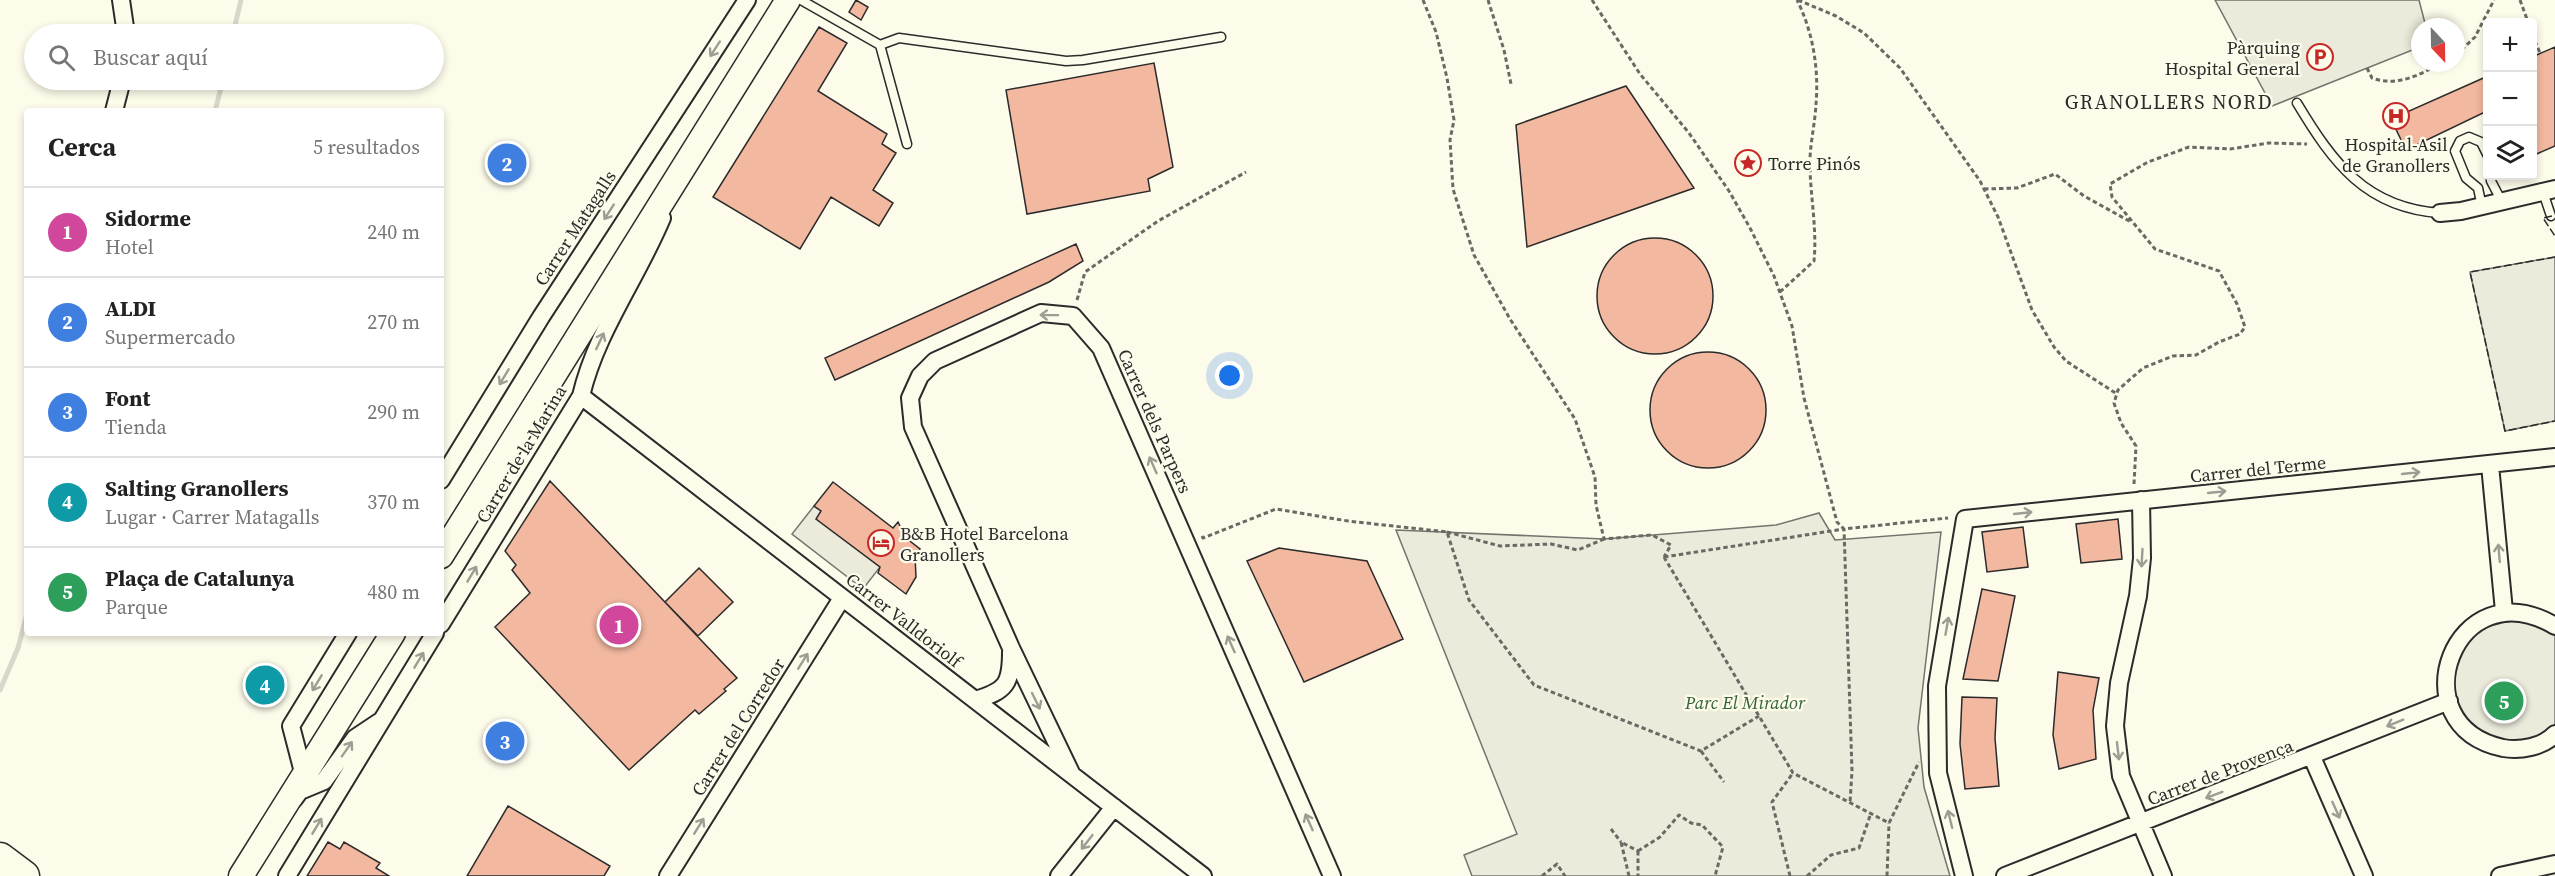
<!DOCTYPE html>
<html lang="es">
<meta charset="utf-8">
<style>
:root{--surface:#fff;--page:#f6f6f6;--text:#222;--muted:#767676;--line:#e0e0e0;--accent:#c62828}
body{margin:0;font-family:"Source Serif 4",serif;background:var(--page);color:var(--text)}
.controls{position:absolute;right:18px;top:18px;display:grid;overflow:hidden;border-radius:6px;box-shadow:0 3px 9px #0003}
.controls button{width:54px;height:54px;display:grid;place-items:center;padding:0;border:0;border-bottom:2px solid var(--line);background:var(--surface);color:var(--text);font:30px sans-serif}
.compass{position:absolute;left:2411px;top:18px;width:54px;height:54px;border-radius:50%;background:var(--surface);box-shadow:0 3px 9px #0003;rotate:158deg}
.you{position:absolute;left:1230px;top:376px;width:21px;height:21px;margin:-15px;border:4px solid #fff;border-radius:50%;background:#1a73e8;box-shadow:0 0 0 9px #1a73e833}
.badge{display:grid;place-items:center;width:39px;height:39px;border-radius:50%;background:var(--accent);color:#fff;font-size:20px;font-weight:700}
.pin{position:absolute;translate:-50% -50%;border:3px solid #fff;box-shadow:0 2px 6px #0006}
.list{margin:0;padding:0;list-style:none}
h2{display:flex;justify-content:space-between;align-items:center;height:78px;margin:0;padding:0 24px;font-size:26px}
h2 small{font-size:20px;font-weight:400;color:var(--muted)}
.list li{display:grid;grid-template-columns:39px 1fr auto;gap:18px;align-items:center;box-sizing:border-box;height:90px;padding:0 24px;border-top:2px solid var(--line)}
.list b{display:block;font-size:22px;white-space:nowrap}
.list p{margin:0;font-size:20px;white-space:nowrap;color:var(--muted)}
.list em{font-size:20px;font-style:normal;color:var(--muted)}
.icon{flex:none;width:33px;height:33px;fill:none;stroke:currentColor;stroke-width:2;stroke-linecap:round;stroke-linejoin:round}
.map{position:relative;flex:none;width:2555px;height:876px;overflow:hidden}
.search{position:absolute;background:var(--surface);box-shadow:0 3px 9px #0003;left:24px;top:24px;width:420px;height:66px;display:flex;align-items:center;gap:15px;box-sizing:border-box;padding:0 21px;border-radius:33px;color:var(--muted);font-size:22px}
.panel{position:absolute;background:var(--surface);box-shadow:0 3px 9px #0003;left:24px;top:108px;width:420px;height:528px;border-radius:6px}
.map>svg:first-child{display:block}
</style>
<div class="map">
<svg width="2555" height="876" viewBox="0 0 2555 876">
<rect width="100%" height="100%" fill="#fdfbea"/>
<path fill="#ecebdb" stroke="#74746e" stroke-width="1.5" d="M1819 513 1835 540 1941 532 1918 728 1924 787 1950 876H1472L1464 855 1517 834 1396 530 1604 539 1776 525Z
M2513 620 2544 626 2555 633V739L2530 751 2465 728 2450 686 2460 651 2476 634 2486 627Z"/>
<path fill="#eceadb" stroke="#74746e" stroke-width="1.5" d="M2215 0H2419L2426 27H2420V47L2272 106Z
M2555 257V421L2505 431 2470 272Z
M814 506 821 511 817 519 880 567 863 589 792 534Z"/>
<g fill="none" stroke-linecap="round" stroke-linejoin="round">
<path stroke="#d8d7c9" stroke-width="5" d="M233 34 241 0
M215 111 223 80
M0 690 18 648 27 614"/>
</g>
<path fill="#f2b8a0" stroke="#2b2b2b" stroke-width="1.5" d="M856 0 868 7 861 20 849 12Z
M819 27 847 43 818 91 887 134 882 144 896 153 873 190 893 203 879 226 831 197 800 249 713 197Z
M2555 47V146L2532 156V57Z
M1154 63 1173 167 1148 179 1150 191 1027 214 1006 90Z
M2488 76V113L2487 111 2406 150 2391 119Z
M1626 86 1694 188 1527 247 1516 125Z
M1597 296a58 58 0 1 1 116 0a58 58 0 1 1-116 0Z
M1076 244 1083 261 1049 282 835 380 825 358Z
M1650 410a58 58 0 1 1 116 0a58 58 0 1 1-116 0Z
M550 481 737 678 724 689 726 691 699 714 695 710 629 770 495 627 530 593 512 570 516 565 505 551Z
M833 482 893 528 898 522 906 538 920 549 915 556 916 577 906 594 878 573 880 567 816 519 821 511 814 506Z
M2118 519 2122 559 2081 563 2076 524Z
M2023 527 2028 567 1987 572 1982 532Z
M1279 548 1367 561 1403 639 1304 682 1247 561Z
M699 568 733 602 698 636 665 602Z
M1982 589 2015 596 1998 681 1963 679Z
M2058 672 2099 678 2093 710 2096 759 2059 769 2053 735Z
M1962 697 1997 698 1995 738 1999 786 1965 789 1960 744Z
M508 806 610 866 604 876H467Z
M328 842 340 849 344 842 380 863 376 868 389 876H307Z"/>
<g fill="none" stroke-linecap="round" stroke-linejoin="round">
<defs>
<path id="lane" d="M801 0 880 45 907 144
M880 45 899 38 1066 61 1083 60 1221 37
M2297 103C2333 163 2366 208 2440 213
M2491 176V181L2502 202
M2543 192 2551 216
M2482 207 2478 188 2466 178 2455 151 2460 141 2469 137 2481 142 2488 156"/>
<path id="street" d="M121 0 126 34
M114 111 122 80
M2440 213 2461 211 2555 189
M581 396 1203 876
M2490 465 2504 611
M441 480 541 317 747 0
M2141 500 2142 558 2138 596 2119 683 2115 726 2121 776 2163 876
M441 624 581 396C596 332 637 278 662 218
M2555 626C2455 566 2396 725 2503 748 2520 751 2543 747 2555 734
M975 700C1006 691 1011 684 1011 652
M2312 757 2364 876
M1072 775 1011 648 913 427 910 398 920 376 935 361 1041 313 1073 316 1101 348 1332 876
M304 776 291 726 348 633
M294 799 300 791 324 781 355 738 379 722
M287 876 435 633
M668 876 842 598
M1059 876 1114 807
M1964 876 1938 773 1937 686 1965 519 2555 457
M2005 876 2449 701
M2500 876 2555 864"/>
<path id="secondary" d="M441 556 788 0
M241 876 393 633"/>
<path id="highway" d="M0 858 24 876"/>
</defs>
<use href="#lane" stroke="#2b2b2b" stroke-width="11"/>
<use href="#street" stroke="#2b2b2b" stroke-width="20"/>
<use href="#secondary" stroke="#2b2b2b" stroke-width="27"/>
<use href="#highway" stroke="#2b2b2b" stroke-width="33"/>
<path stroke="#6a6964" stroke-width="3" stroke-dasharray="4.5 3" stroke-linecap="butt" d="M1423 0 1436 32 1447 78 1454 120 1450 140 1453 189 1474 255 1510 319 1575 419 1595 477 1596 505 1604 539 1652 535 1671 545 1664 557
M1488 0 1504 50 1511 84
M1592 0 1640 74 1689 133 1729 191 1750 228 1774 276 1792 326 1804 398 1837 522 1844 529 1948 518
M1798 0 1836 16 1864 33 1900 68 1980 181 1998 217 2032 310 2054 347 2066 361 2117 394
M2520 0 2528 22
M2532 34 2540 53
M2456 55 2475 37 2494 0
M2367 68 2372 78C2397 87 2420 75 2441 63
M1984 189 2017 188 2055 174 2084 196 2131 222
M1780 292 1814 261C1817 230 1811 200 1810 169 1809 147 1815 125 1816 104 1819 69 1813 32 1797 0
M1077 300 1085 272 1158 221 1246 172
M2134 484 2136 446 2121 423 2114 403 2118 390 2143 368 2173 356 2196 355 2219 342 2240 334 2245 327 2237 304 2219 271 2155 249 2112 197 2110 184 2148 162 2189 147 2230 149 2269 143 2307 144
M1447 532 1500 546 1551 544 1578 550 1604 539
M1202 536 1203 538 1276 509 1348 521 1447 532 1469 600 1534 685 1701 751 1759 716
M1664 557 1844 529 1852 771 1850 803
M1664 557 1793 773 1889 823 1919 762
M1701 751 1724 782
M1611 829 1621 842
M1638 851 1660 837 1679 815 1691 823 1702 825 1723 847 1715 876
M1638 851V876
M1542 876 1557 864 1565 876
M1629 876 1621 842 1638 851
M1790 876 1772 802 1793 773
M1807 876 1831 855 1859 848 1871 813
M1887 876 1889 823"/>
<use href="#lane" stroke="#fdfbea" stroke-width="8"/>
<use href="#street" stroke="#fdfbea" stroke-width="16"/>
<use href="#secondary" stroke="#fdfbea" stroke-width="24"/>
<use href="#highway" stroke="#fdfbea" stroke-width="30"/>
<path stroke="#2b2b2b" stroke-width="1.5" stroke-dasharray="8 3" stroke-linecap="butt" d="M2552 216 2543 218 2555 236
M2555 257 2470 272 2505 431 2555 421"/>
</g>
<defs><path id="oneway-shaft" d="M-6 0H5M1.5-3L5.5 0L1.5 3" fill="none" stroke-width="1.6" stroke-linecap="round" stroke-linejoin="round" transform="scale(1.5)"/></defs>
<g stroke="#9e9d94">
<use href="#oneway-shaft" transform="translate(715 49) rotate(123)"/>
<use href="#oneway-shaft" transform="translate(609 212) rotate(123)"/>
<use href="#oneway-shaft" transform="translate(1049 315) rotate(-179)"/>
<use href="#oneway-shaft" transform="translate(600 341) rotate(-65)"/>
<use href="#oneway-shaft" transform="translate(504 377) rotate(121)"/>
<use href="#oneway-shaft" transform="translate(1153 465) rotate(-114)"/>
<use href="#oneway-shaft" transform="translate(2411 473) rotate(-6)"/>
<use href="#oneway-shaft" transform="translate(2217 492) rotate(-6)"/>
<use href="#oneway-shaft" transform="translate(2023 513) rotate(-6)"/>
<use href="#oneway-shaft" transform="translate(2499 553) rotate(-95)"/>
<use href="#oneway-shaft" transform="translate(2142 558) rotate(93)"/>
<use href="#oneway-shaft" transform="translate(472 574) rotate(-59)"/>
<use href="#oneway-shaft" transform="translate(1947 626) rotate(-80)"/>
<use href="#oneway-shaft" transform="translate(1231 644) rotate(-114)"/>
<use href="#oneway-shaft" transform="translate(419 660) rotate(-59)"/>
<use href="#oneway-shaft" transform="translate(803 661) rotate(-58)"/>
<use href="#oneway-shaft" transform="translate(317 683) rotate(121)"/>
<use href="#oneway-shaft" transform="translate(1036 701) rotate(64)"/>
<use href="#oneway-shaft" transform="translate(2395 723) rotate(158)"/>
<use href="#oneway-shaft" transform="translate(347 749) rotate(-55)"/>
<use href="#oneway-shaft" transform="translate(2118 751) rotate(83)"/>
<use href="#oneway-shaft" transform="translate(2214 795) rotate(159)"/>
<use href="#oneway-shaft" transform="translate(2336 810) rotate(66)"/>
<use href="#oneway-shaft" transform="translate(1950 819) rotate(-104)"/>
<use href="#oneway-shaft" transform="translate(1309 822) rotate(-114)"/>
<use href="#oneway-shaft" transform="translate(317 826) rotate(-59)"/>
<use href="#oneway-shaft" transform="translate(699 826) rotate(-58)"/>
<use href="#oneway-shaft" transform="translate(1087 842) rotate(128)"/>
</g>
<defs>
<symbol id="parking-ring" viewBox="-11 -11 22 22"><circle r="9.5" fill="#fdfbea" stroke="#c62828" stroke-width="1.5"/><path d="M-3.5-5.5H1a3.5 3.5 0 0 1 0 7H-1V5.5H-3.5ZM-1-3.4V-.6H.8a1.4 1.4 0 0 0 0-2.8Z" fill="#c62828"/></symbol>
<symbol id="hospital-ring" viewBox="-11 -11 22 22"><circle r="9.5" fill="#fdfbea" stroke="#c62828" stroke-width="1.5"/><path d="M-5-5h3v3.5h4V-5h3V5h-3V1.5h-4V5h-3Z" fill="#c62828"/></symbol>
<symbol id="sight-ring" viewBox="-11 -11 22 22"><circle r="9.5" fill="#fdfbea" stroke="#c62828" stroke-width="1.5"/><path d="M0-6L1.8-2.2L6-1.7L2.9 1.2L3.7 5.4L0 3.3L-3.7 5.4L-2.9 1.2L-6-1.7L-1.8-2.2Z" fill="#c62828"/></symbol>
<symbol id="hotel-ring" viewBox="-11 -11 22 22"><circle r="9.5" fill="#fdfbea" stroke="#c62828" stroke-width="1.5"/><path d="M-6-4.5h1.5V1H6V5H4.5V3h-9V5H-6ZM-4 0a1.8 1.8 0 1 1 3.6 0ZM.5 0V-2.5h3Q6-2.5 6 0Z" fill="#c62828"/></symbol>
</defs>
<g fill-rule="evenodd">
<use href="#parking-ring" x="2305" y="42" width="30" height="30"/>
<use href="#hospital-ring" x="2381" y="101" width="30" height="30"/>
<use href="#sight-ring" x="1733" y="148" width="30" height="30"/>
<use href="#hotel-ring" x="866" y="528" width="30" height="30"/>
</g>
<g text-anchor="middle" dominant-baseline="central" stroke-width="4.5" stroke-linejoin="round" paint-order="stroke">
<g font-size="18" fill="#2b2b2b" stroke="#fdfbea" text-anchor="start">
<text x="2300" y="47" text-anchor="end">Pàrquing<tspan x="2300" dy="21">Hospital General</tspan></text>
<text x="2396" y="144" text-anchor="middle">Hospital-Asil<tspan x="2396" dy="21">de Granollers</tspan></text>
<text x="1768" y="163">Torre Pinós</text>
<text x="900" y="533">B&amp;B Hotel Barcelona<tspan x="900" dy="21">Granollers</tspan></text>
</g>
<g font-size="18" fill="#2b2b2b" stroke="#fdfbea">
<text transform="translate(575 228) rotate(-57)">Carrer Matagalls</text>
<text transform="translate(1155 421) rotate(66)">Carrer dels Parpers</text>
<text transform="translate(521 454) rotate(-59)">Carrer de la Marina</text>
<text transform="translate(2258 469) rotate(-6)">Carrer del Terme</text>
<text transform="translate(904 620) rotate(38)">Carrer Valldoriolf</text>
<text transform="translate(738 727) rotate(-58)">Carrer del Corredor</text>
<text transform="translate(2220 772) rotate(-21)">Carrer de Provença</text>
</g>
<g font-size="18" font-style="italic" fill="#34623c" stroke="#fdfbea">
<text x="1745" y="702">Parc El Mirador</text>
</g>
<g font-size="20" letter-spacing="1.5" fill="#2b2b2b" stroke="#fdfbea">
<text x="2169" y="102">GRANOLLERS NORD</text>
</g>
</g>
</svg>
<div class="controls">
<button>+</button>
<button>−</button>
<button><svg class="icon" aria-label="layers" viewBox="0 0 24 24"><path d="M12 4l9 5-9 5-9-5zM3 14l9 5 9-5"/></svg></button>
</div>
<svg class="compass" viewBox="-18 -18 36 36"><path d="M0-13l5 13h-10z" fill="#e53935"/><path d="M0 13l5-13h-10z" fill="#767676"/></svg>
<div class="you"></div>
<div class="pin badge" style="left:619px;top:625px;background:#d1479c">1</div>
<div class="pin badge" style="left:507px;top:163px;background:#3f7fe0">2</div>
<div class="pin badge" style="left:505px;top:741px;background:#3f7fe0">3</div>
<div class="pin badge" style="left:265px;top:685px;background:#0f9aa8">4</div>
<div class="pin badge" style="left:2504px;top:701px;background:#2e9e5b">5</div>
<div class="search"><svg class="icon" aria-label="search" viewBox="0 0 24 24"><circle cx="10" cy="10" r="6"/><path d="M15 15l6 6"/></svg>Buscar aquí</div>
<section class="panel">
<h2>Cerca<small>5 resultados</small></h2>
<ul class="list">
<li><span class="badge" style="background:#d1479c">1</span><div><b>Sidorme</b><p>Hotel</p></div><em>240 m</em></li>
<li><span class="badge" style="background:#3f7fe0">2</span><div><b>ALDI</b><p>Supermercado</p></div><em>270 m</em></li>
<li><span class="badge" style="background:#3f7fe0">3</span><div><b>Font</b><p>Tienda</p></div><em>290 m</em></li>
<li><span class="badge" style="background:#0f9aa8">4</span><div><b>Salting Granollers</b><p>Lugar · Carrer Matagalls</p></div><em>370 m</em></li>
<li><span class="badge" style="background:#2e9e5b">5</span><div><b>Plaça de Catalunya</b><p>Parque</p></div><em>480 m</em></li>
</ul>
</section>
</div>
